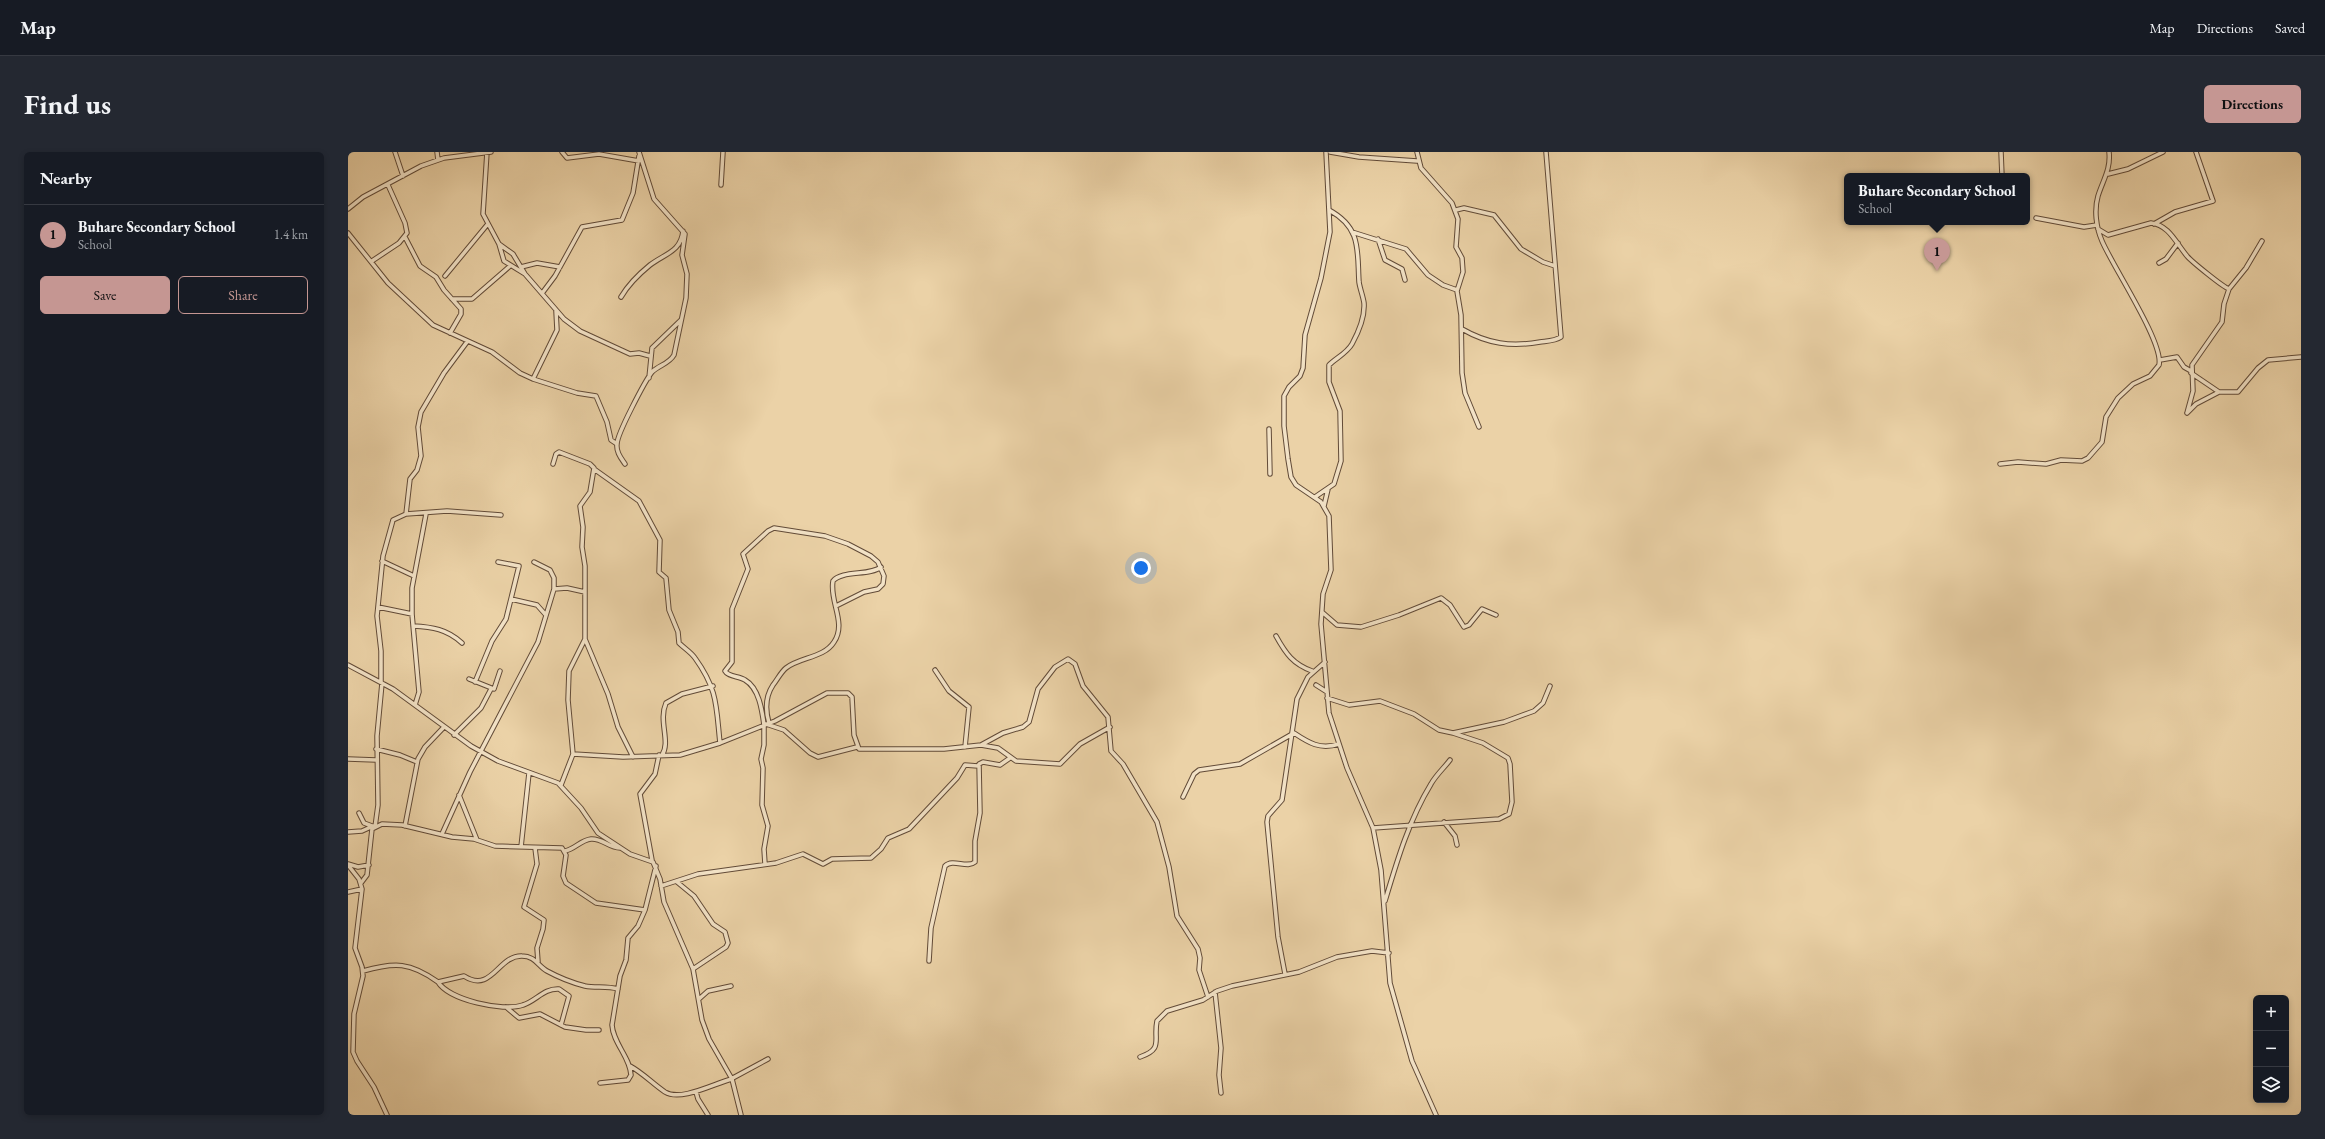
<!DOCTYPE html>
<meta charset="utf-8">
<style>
:root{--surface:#171b24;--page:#242831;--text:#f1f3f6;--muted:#9ea1a6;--line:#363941;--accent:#c59692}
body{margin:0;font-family:"EB Garamond",serif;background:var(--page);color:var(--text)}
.controls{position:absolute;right:12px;bottom:12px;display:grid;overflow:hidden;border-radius:6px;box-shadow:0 2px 6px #0003}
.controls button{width:36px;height:36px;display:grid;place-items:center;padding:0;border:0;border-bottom:1px solid var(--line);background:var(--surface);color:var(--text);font:20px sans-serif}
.you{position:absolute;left:793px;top:416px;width:14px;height:14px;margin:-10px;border:3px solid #fff;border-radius:50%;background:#1a73e8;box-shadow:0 0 0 6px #1a73e833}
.badge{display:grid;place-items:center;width:26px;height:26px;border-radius:50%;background:var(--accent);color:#111;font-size:13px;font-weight:700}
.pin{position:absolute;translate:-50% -33px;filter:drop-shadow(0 1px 2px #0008)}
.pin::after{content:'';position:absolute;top:21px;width:14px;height:12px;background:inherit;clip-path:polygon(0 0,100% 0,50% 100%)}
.popup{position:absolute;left:1496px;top:21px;width:186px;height:52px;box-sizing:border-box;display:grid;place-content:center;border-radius:6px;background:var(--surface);filter:drop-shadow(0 1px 3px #0005);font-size:13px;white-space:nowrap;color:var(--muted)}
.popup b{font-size:15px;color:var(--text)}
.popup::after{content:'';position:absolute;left:50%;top:100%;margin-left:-8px;border:8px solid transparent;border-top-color:var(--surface)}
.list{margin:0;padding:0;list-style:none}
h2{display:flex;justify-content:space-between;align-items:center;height:52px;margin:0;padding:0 16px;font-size:17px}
h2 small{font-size:13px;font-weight:400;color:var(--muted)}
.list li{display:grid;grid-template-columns:26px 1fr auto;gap:12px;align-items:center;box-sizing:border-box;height:60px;padding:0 16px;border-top:1px solid var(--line)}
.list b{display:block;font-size:15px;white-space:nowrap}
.list p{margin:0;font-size:13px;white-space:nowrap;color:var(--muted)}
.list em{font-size:13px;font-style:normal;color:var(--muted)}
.actions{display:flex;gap:8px;padding:12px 16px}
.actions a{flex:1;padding:9px 0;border:1px solid var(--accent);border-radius:6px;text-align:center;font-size:14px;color:var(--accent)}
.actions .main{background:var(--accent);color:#111}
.icon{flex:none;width:22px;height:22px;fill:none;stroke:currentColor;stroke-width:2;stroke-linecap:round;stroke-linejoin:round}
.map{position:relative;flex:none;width:1953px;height:963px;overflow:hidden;border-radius:6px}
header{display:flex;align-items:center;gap:24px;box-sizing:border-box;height:56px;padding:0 20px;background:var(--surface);border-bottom:1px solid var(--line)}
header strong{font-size:19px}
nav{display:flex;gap:22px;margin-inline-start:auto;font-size:14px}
.intro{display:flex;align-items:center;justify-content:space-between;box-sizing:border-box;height:96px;padding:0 24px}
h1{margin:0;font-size:28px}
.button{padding:10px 18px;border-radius:6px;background:var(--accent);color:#111;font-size:14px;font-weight:700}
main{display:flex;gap:24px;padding:0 24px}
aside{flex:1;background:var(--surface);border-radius:6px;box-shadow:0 2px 6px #0003}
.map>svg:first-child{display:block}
</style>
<header>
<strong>Map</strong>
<nav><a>Map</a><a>Directions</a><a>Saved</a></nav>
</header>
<div class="intro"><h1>Find us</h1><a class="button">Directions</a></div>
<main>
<aside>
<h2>Nearby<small></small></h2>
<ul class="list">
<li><span class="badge">1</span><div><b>Buhare Secondary School</b><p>School</p></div><em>1.4 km</em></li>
</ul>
<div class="actions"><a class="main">Save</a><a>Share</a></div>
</aside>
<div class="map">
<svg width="1953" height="963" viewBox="0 0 1953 963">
<rect width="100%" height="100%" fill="#ebd2a7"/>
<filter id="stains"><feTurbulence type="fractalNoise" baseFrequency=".005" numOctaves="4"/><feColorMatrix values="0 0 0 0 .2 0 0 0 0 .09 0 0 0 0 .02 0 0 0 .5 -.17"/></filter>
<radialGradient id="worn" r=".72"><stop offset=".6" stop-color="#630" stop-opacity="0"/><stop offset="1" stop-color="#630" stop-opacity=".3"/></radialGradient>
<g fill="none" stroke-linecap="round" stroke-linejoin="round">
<defs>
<path id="minor" d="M47 0 55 24
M89 0 90 8
M139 0 135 62 151 92 165 102 177 122 216 167 232 179 282 202 291 201 302 204
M214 0 219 6 251 2 291 9
M978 0 982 80 973 126 957 183 955 216 952 224 941 235 936 244V274L940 307 943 325 948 333 973 350 981 364 983 418 975 442 973 472 981 561 999 616 1025 676 1033 718 1042 831 1064 909 1088 963
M982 0 1011 5 1069 9
M1069 0 1073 16 1104 51 1110 67 1108 95 1114 106 1115 120 1109 139 1113 163 1114 221 1117 241 1131 275
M1653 0 1654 24
M1760 22 1780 17 1815 0
M373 33 375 0
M0 57 15 45 73 14 96 6 143 0
M1108 58 1116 56 1146 63 1173 97 1195 110 1207 114
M1688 66 1736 75 1749 73
M1806 72 1827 60 1865 49 1848 0
M1750 77 1760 83 1803 71C1821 73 1828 91 1839 104 1843 109 1875 135 1881 137
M1004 80 1058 97 1080 123 1095 133 1109 138
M0 81 40 131 85 173 144 200 172 221 185 227 229 241 248 244 259 270 263 288 269 292
M57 85 72 114 88 125 96 138 113 157V162L102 181
M1030 87 1037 108 1054 117 1057 128
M151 92 156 109 177 122
M24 109 51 91 59 81 57 71 40 33
M1811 111 1818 107 1830 91
M173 115 189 111 212 115
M97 124 139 73
M195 140 207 124 234 75 274 68 285 41 291 4
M273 145C280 133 291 122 302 113 316 102 333 100 335 79
M104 147H124L162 114
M1114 177C1140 192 1163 195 1192 190 1199 189 1207 189 1213 185L1198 0
M1812 208 1829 205 1836 215 1843 219
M1843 221 1871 240
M301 226 304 196 333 168
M185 227 209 178 208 159
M1839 261 1845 239 1844 213 1874 170 1876 152 1881 137 1898 116 1914 89
M1839 261 1848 252 1871 240H1890L1910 216 1920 208 1953 205
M921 277 922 322
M205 312 208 302 211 300 242 312 246 316 242 340 232 354 235 375 234 395 237 414V487L221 519 220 548 225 602
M277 312C273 306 268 300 269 292 269 282 297 229 304 220 311 213 321 212 326 203L338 146 339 122 334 103 337 82 306 47 291 0
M1652 312 1670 310 1698 312 1713 308 1734 309 1740 306 1754 290 1758 265 1770 246 1785 232 1802 224 1811 213C1816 191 1765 115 1754 89 1748 75 1746 58 1750 44 1755 28 1763 17 1761 0
M246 317 291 349 312 388 311 420 318 426 321 458 330 480 331 491C336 496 343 500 347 506 370 538 368 554 372 591
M967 345 986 332 993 309 992 259 981 230V213C988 206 999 201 1004 192 1010 181 1017 164 1016 151 1015 144 1012 137 1011 130 1009 99 1014 76 981 58
M976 354 980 337
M58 362 62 327 69 318 73 304 70 275 73 260 96 221 119 190
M34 409 66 424
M206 437 219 436 237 440
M163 447 189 453 197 462
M30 455 64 462
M974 460 989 473 1013 475 1051 463 1093 446 1102 453 1116 475 1121 473 1134 457 1148 463
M65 474C84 475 99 477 114 491
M928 484C938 502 945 512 964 519
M237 487 260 542 270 575 285 605
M0 513 45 537 123 594 150 609 210 631 233 656 250 681 282 702 305 710 312 727 316 750 345 817 354 868 361 887 384 927 393 963
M587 518 601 539 621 555 617 595
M121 527 146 537 152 519
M33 530V499L29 464 35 404 45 368 58 362 99 359 153 363
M127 530 144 489 158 467 171 414 150 410
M968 533 979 540
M979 546 1001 553 1032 549 1066 562 1091 578 1105 581 1156 570 1186 559 1195 551 1202 534
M67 553 71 540 64 462V436L78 362
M421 571C417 557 417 545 425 533 429 528 433 520 438 516 452 505 476 506 486 490 499 471 481 449 485 429 494 418 522 424 533 415
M418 572 436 578 462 601 470 605 509 595
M416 573C414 558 411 536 397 528 391 524 380 525 377 519L384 510V457L400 417 395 402 420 379 426 376 477 384 500 392 523 404 530 410 536 424 535 432 530 437 516 440 488 454
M416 573V593L413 607 415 616 414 653 420 674 416 697 417 712
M106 583 133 556 143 537
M633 593 650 596 668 609 712 612 732 592 762 575
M28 597 52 603 69 610
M314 603C323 590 310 569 318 551L334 542 365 534
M0 607 28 608
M213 633 225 602 275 605 332 603 372 591 427 569 479 541H500L504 545 506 583 511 597H596L633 593 655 581 675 575 681 570 690 537 707 515 720 507 727 512 735 534 760 565 763 599 775 612 809 670 821 715 829 764 850 797 852 806 851 818 860 845
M111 643 129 688
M835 645 846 622 851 618 892 612 946 581C961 591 972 598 991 592
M11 661 16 671 24 674
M1096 670 1107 684 1109 693
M57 674 70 607 77 595 96 575
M27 675 30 653 29 584 34 531
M1025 676 1151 667 1161 662 1164 650 1162 612 1160 606 1135 591 1105 581
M0 680 14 679 25 674
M94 682 122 620 190 490 206 437V426L202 418 186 410
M173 695 181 621
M187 696 189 712 176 755 196 768 195 777 189 796 190 810
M217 699C227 697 233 688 243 687 254 686 261 696 272 696
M304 708 292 642 307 622 311 603
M0 712 10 715 21 713
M0 713 11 727 14 737 7 796 14 815 15 824 6 862 5 900 9 909 26 935 39 963
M329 730 346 744 365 772 377 780 380 791 378 795 345 817
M13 731 19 723 24 677 34 672 54 673 104 685 126 687 147 694 214 696 218 703 215 724 218 731 248 751 297 758
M313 734 350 722 428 711 455 702 475 712 484 707 523 706 533 697 540 686 561 677 609 626 617 613 630 614
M0 740 14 737
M1037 749C1049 709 1061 668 1083 632 1088 623 1096 616 1102 608
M581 809 583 776 597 714C605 706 619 717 627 710V689L632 661 631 612 635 610 652 613 662 606
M15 819C47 810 62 810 90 830L116 824C144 842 150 803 174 804 187 804 190 814 199 819 210 825 225 831 237 834 247 836 259 834 270 837
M937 822 930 785 919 670 920 664 934 648 949 547 960 525 977 510
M90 830C101 848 155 860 175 853 188 849 196 836 211 837L221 844 213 873
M867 840 873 896 871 923 873 941
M351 847 360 839 383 834
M158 855 171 866 192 862 217 875 238 878H251
M792 905C816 897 805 888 809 869L819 859 855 848 869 839 884 834 951 820 989 805 1024 799 1041 801
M282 914C295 921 305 932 317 940 333 950 367 931 384 927
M383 927 420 907
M252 931 280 928 283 923C282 905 265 891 264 873L272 824 278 808 280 786 290 774 297 758 308 714
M348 940 350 947 360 963"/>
</defs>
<use href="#minor" stroke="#624b38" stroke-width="5.5"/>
<use href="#minor" stroke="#f2e2c6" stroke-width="3.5"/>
</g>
<rect width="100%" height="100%" filter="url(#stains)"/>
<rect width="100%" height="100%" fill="url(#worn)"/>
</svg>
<div class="controls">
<button>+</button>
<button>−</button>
<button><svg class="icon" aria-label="layers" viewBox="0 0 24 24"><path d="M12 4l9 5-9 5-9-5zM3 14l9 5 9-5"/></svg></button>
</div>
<div class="you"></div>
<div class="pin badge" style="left:1589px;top:119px">1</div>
<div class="popup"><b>Buhare Secondary School</b>School</div>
</div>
</main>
